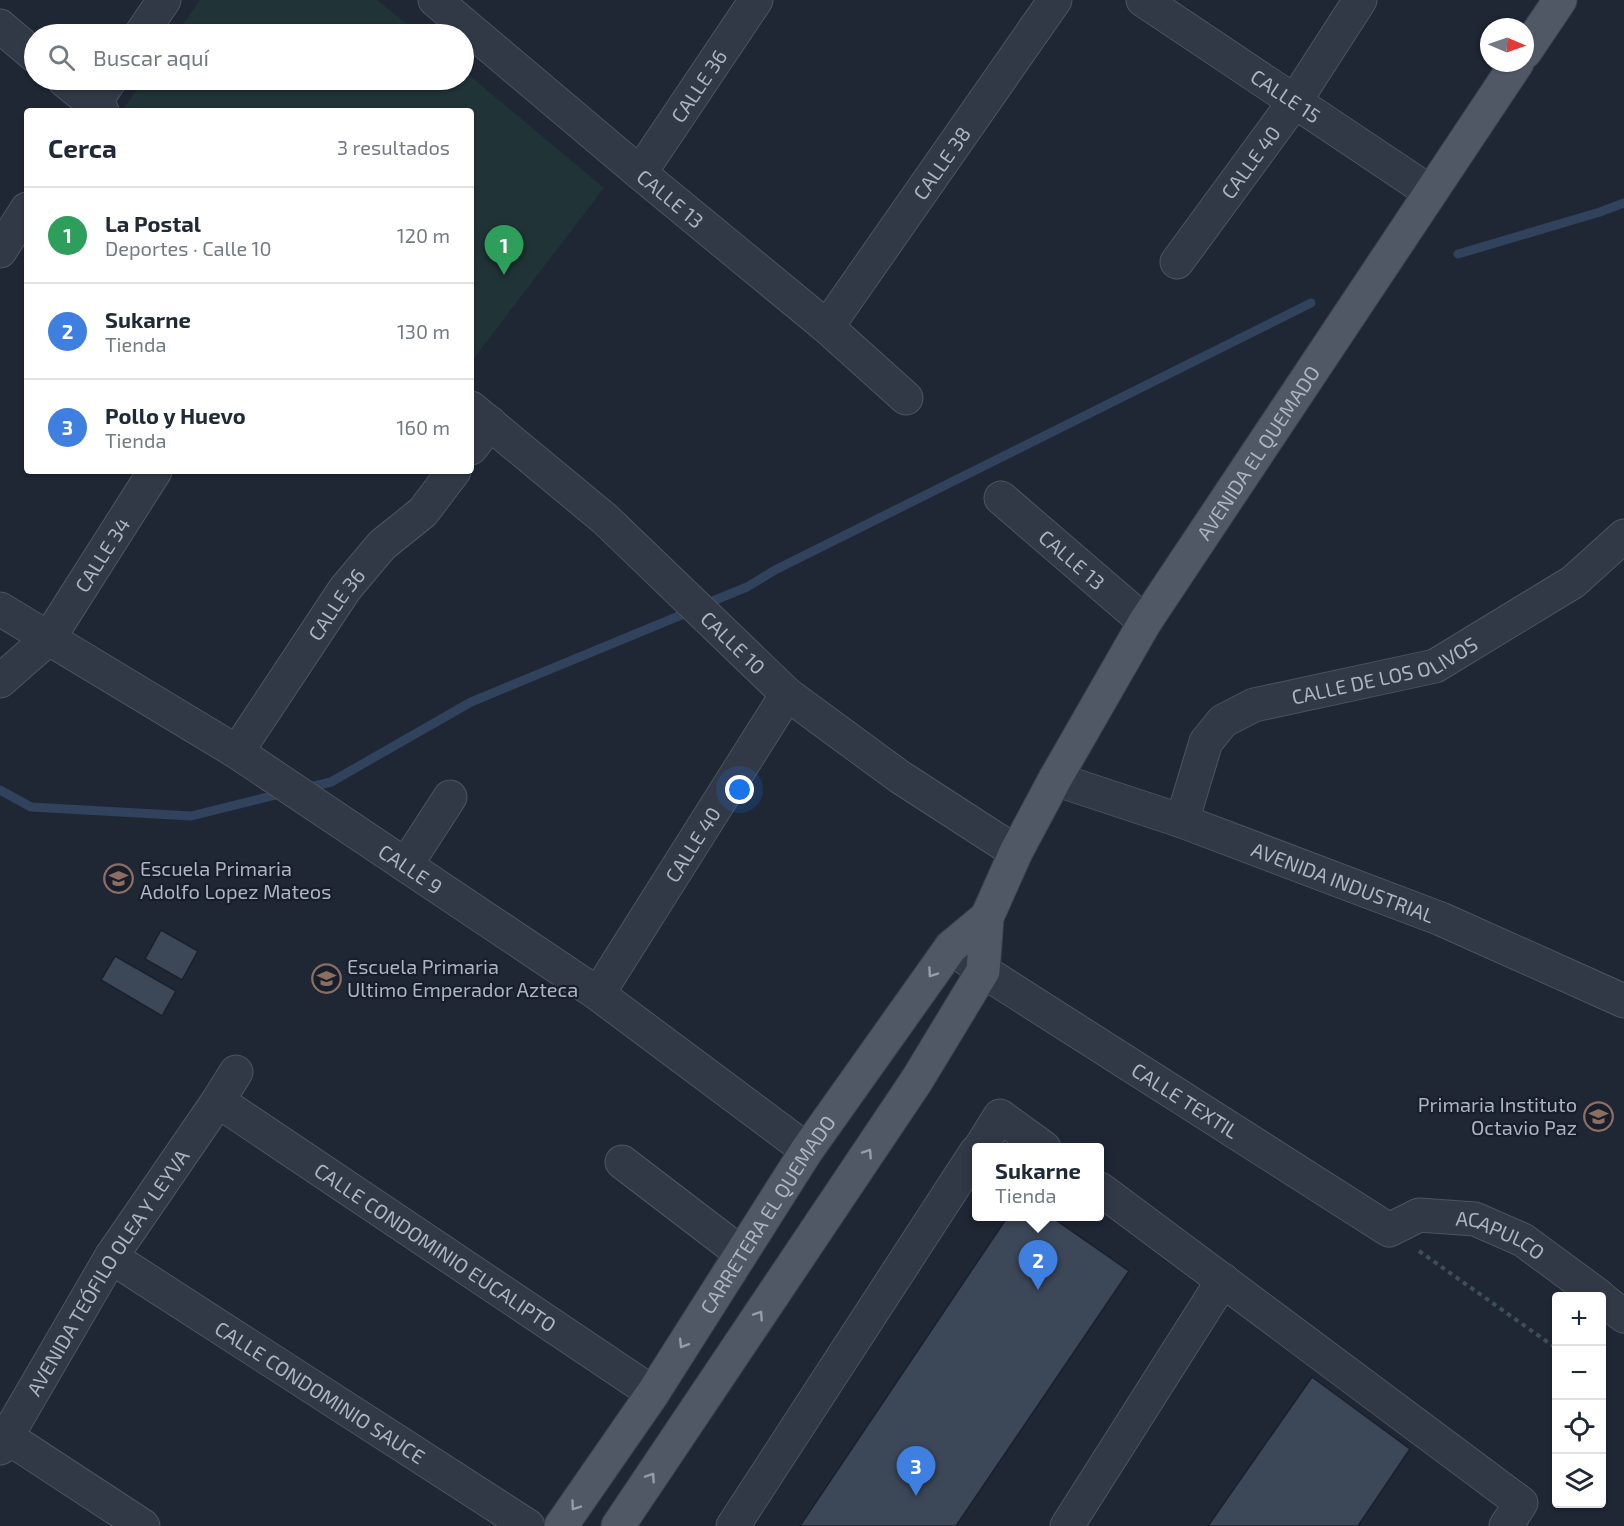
<!DOCTYPE html>
<html lang="es">
<meta charset="utf-8">
<style>
:root{--surface:#fff;--page:#f2f2f3;--text:#1f2937;--muted:#747a83;--line:#e0e1e3;--accent:#48618e}
body{margin:0;font-family:"Exo 2",sans-serif;background:var(--page);color:var(--text)}
.controls{position:absolute;right:18px;bottom:18px;display:grid;overflow:hidden;border-radius:6px;box-shadow:0 2px 4px #0004}
.controls button{width:54px;height:54px;display:grid;place-items:center;padding:0;border:0;border-bottom:2px solid var(--line);background:var(--surface);color:var(--text);font:30px sans-serif}
.compass{position:absolute;left:1480px;top:18px;width:54px;height:54px;border-radius:50%;background:var(--surface);box-shadow:0 2px 4px #0004;rotate:92deg}
.you{position:absolute;left:740px;top:790px;width:21px;height:21px;margin:-15px;border:4px solid #fff;border-radius:50%;background:#1a73e8;box-shadow:0 0 0 9px #1a73e833}
.badge{display:grid;place-items:center;width:39px;height:39px;border-radius:50%;background:var(--accent);color:#fff;font-size:20px;font-weight:700}
.pin{position:absolute;translate:-50% -50px;filter:drop-shadow(0 2px 3px #0008)}
.pin::after{content:'';position:absolute;top:32px;width:21px;height:18px;background:inherit;clip-path:polygon(0 0,100% 0,50% 100%)}
.popup{position:absolute;left:972px;top:1143px;width:132px;height:78px;box-sizing:border-box;display:grid;place-content:center;border-radius:6px;background:var(--surface);filter:drop-shadow(0 2px 4px #0005);font-size:20px;white-space:nowrap;color:var(--muted)}
.popup b{font-size:22px;color:var(--text)}
.popup::after{content:'';position:absolute;left:50%;top:100%;margin-left:-12px;border:12px solid transparent;border-top-color:var(--surface)}
.list{margin:0;padding:0;list-style:none}
h2{display:flex;justify-content:space-between;align-items:center;height:78px;margin:0;padding:0 24px;font-size:26px}
h2 small{font-size:20px;font-weight:400;color:var(--muted)}
.list li{display:grid;grid-template-columns:39px 1fr auto;gap:18px;align-items:center;box-sizing:border-box;height:96px;padding:0 24px;border-top:2px solid var(--line)}
.list b{display:block;font-size:22px;white-space:nowrap}
.list p{margin:0;font-size:20px;white-space:nowrap;color:var(--muted)}
.list em{font-size:20px;font-style:normal;color:var(--muted)}
.icon{flex:none;width:33px;height:33px;fill:none;stroke:currentColor;stroke-width:2;stroke-linecap:round;stroke-linejoin:round}
.map{position:relative;flex:none;width:1624px;height:1526px;overflow:hidden}
.search{position:absolute;background:var(--surface);box-shadow:0 2px 4px #0004;left:24px;top:24px;width:450px;height:66px;display:flex;align-items:center;gap:15px;box-sizing:border-box;padding:0 21px;border-radius:33px;color:var(--muted);font-size:22px}
.panel{position:absolute;background:var(--surface);box-shadow:0 2px 4px #0004;left:24px;top:108px;width:450px;height:366px;border-radius:6px}
.map>svg:first-child{display:block}
</style>
<div class="map">
<svg width="1624" height="1526" viewBox="0 0 1624 1526">
<rect width="100%" height="100%" fill="#1f2735"/>
<path fill="#203336" d="M200 0H377L419 34H176Z
M464 71 604 188 471 362V111H122L144 80H464Z"/>
<g fill="none" stroke-linecap="round" stroke-linejoin="round">
<path stroke="#31425d" stroke-width="9" d="M1458 254 1600 212 1624 203
M703 605 747 587 775 570 1311 303
M306 788 331 782 471 702 691 611
M0 790 31 807 191 816 284 793"/>
</g>
<path fill="#3c4758" stroke="#1a202c" stroke-width="1.5" d="M161 930 198 951 182 980 145 959Z
M115 956 176 991 162 1016 101 980Z
M1008 1216H1050L1129 1271 956 1526H800Z
M1312 1377 1410 1449 1358 1526H1208Z"/>
<g fill="none" stroke-linecap="round" stroke-linejoin="round">
<defs>
<g id="minor">
<path id="s1" d="M435 0 640 173 827 327 906 398"/>
<path id="s2" d="M1143 0 1430 192"/>
<path d="M0 26 34 55"/>
<path d="M141 34 164 0"/>
<path d="M64 80 102 111"/>
<path d="M89 111 110 80"/>
<path id="s3" d="M640 173 756 0"/>
<path d="M0 251 27 209"/>
<path id="s4" d="M1177 262 1295 101 1360 0"/>
<path id="s5" d="M827 327 1055 0"/>
<path id="s6" d="M471 408 605 519 787 694 900 777 1016 852"/>
<path d="M471 448 490 423"/>
<path id="s7" d="M1001 498 1145 622"/>
<path id="s8" d="M0 609 237 752 307 799 598 994 807 1150"/>
<path id="s9" d="M0 681 49 638 155 471"/>
<path id="s10" d="M237 752 345 589 382 545 423 512 454 471"/>
<path id="s11" d="M1055 779 1182 821 1441 919 1624 1001"/>
<path id="s12" d="M1182 821 1206 742 1223 721 1254 705 1435 666 1573 582 1624 536"/>
<path d="M406 865 450 797"/>
<path id="s13" d="M951 947 983 971 1389 1230 1419 1215 1475 1219 1523 1240 1599 1296"/>
<path id="s14" d="M598 994 787 694"/>
<path id="s15" d="M218 1101 653 1393"/>
<path d="M980 1148 1000 1116 1044 1148"/>
<path d="M622 1162 741 1253"/>
<path d="M1100 1189 1521 1503 1506 1526"/>
<path id="s16" d="M111 1257 528 1526"/>
<path d="M1602 1299 1624 1316"/>
<path d="M7 1437 143 1526"/>
<path id="s17" d="M0 1448 111 1257 218 1101 236 1072"/>
<path d="M733 1526 976 1152"/>
<path d="M1067 1526 1223 1280"/>
</g>
<g id="major">
<path d="M1525 52 1560 0"/>
<path id="s18" d="M561 1526 653 1393 807 1150 951 947 987 917"/>
<path id="s19" d="M618 1526 917 1080 983 971 987 917 1016 852 1055 779 1145 622 1517 63"/>
</g>
</defs>
<use href="#minor" stroke="#4c5461" stroke-width="35"/>
<use href="#major" stroke="#3b424f" stroke-width="35"/>
<path stroke="#3e5054" stroke-width="4" stroke-dasharray="4.5 4.5" stroke-linecap="butt" d="M1419 1251 1556 1348"/>
<use href="#minor" stroke="#323946" stroke-width="33"/>
<use href="#major" stroke="#505866" stroke-width="33"/>
</g>
<defs><path id="oneway-chevron" d="M-2-3.5L2.5 0L-2 3.5" fill="none" stroke-width="1.6" stroke-linecap="round" stroke-linejoin="round" transform="scale(1.5)"/></defs>
<g stroke="#949dac">
<use href="#oneway-chevron" transform="translate(932 973) rotate(125)"/>
<use href="#oneway-chevron" transform="translate(868 1153) rotate(-56)"/>
<use href="#oneway-chevron" transform="translate(759 1315) rotate(-56)"/>
<use href="#oneway-chevron" transform="translate(683 1344) rotate(122)"/>
<use href="#oneway-chevron" transform="translate(651 1477) rotate(-56)"/>
<use href="#oneway-chevron" transform="translate(575 1506) rotate(125)"/>
</g>
<defs>
<symbol id="school-ring" viewBox="-11 -11 22 22"><circle r="9.5" fill="#181e2a" stroke="#8d6e63" stroke-width="1.5"/><path d="M0-5L7-2L0 1L-7-2ZM-4 1L0 2.5L4 1V4Q0 6-4 4Z" fill="#8d6e63"/></symbol>
</defs>
<g fill-rule="evenodd">
<use href="#school-ring" x="102" y="862" width="33" height="33"/>
<use href="#school-ring" x="310" y="962" width="33" height="33"/>
<use href="#school-ring" x="1582" y="1100" width="33" height="33"/>
</g>
<g text-anchor="middle" dominant-baseline="central" stroke-width="4.5" stroke-linejoin="round" paint-order="stroke">
<g font-size="20" fill="#abb4c3" stroke="#181e2a">
<text stroke="none"><textPath href="#s3" startOffset="105">CALLE 36</textPath></text>
<text stroke="none"><textPath href="#s2" startOffset="172">CALLE 15</textPath></text>
<text stroke="none"><textPath href="#s4" startOffset="124">CALLE 40</textPath></text>
<text stroke="none"><textPath href="#s5" startOffset="200">CALLE 38</textPath></text>
<text stroke="none"><textPath href="#s1" startOffset="308">CALLE 13</textPath></text>
<text stroke="none"><textPath href="#s19" startOffset="1257">AVENIDA EL QUEMADO</textPath></text>
<text stroke="none"><textPath href="#s9" startOffset="164">CALLE 34</textPath></text>
<text stroke="none"><textPath href="#s7" startOffset="94">CALLE 13</textPath></text>
<text stroke="none"><textPath href="#s10" startOffset="178">CALLE 36</textPath></text>
<text stroke="none"><textPath href="#s6" startOffset="352">CALLE 10</textPath></text>
<text stroke="none"><textPath href="#s12" startOffset="280">CALLE DE LOS OLIVOS</textPath></text>
<text stroke="none"><textPath href="#s14" startOffset="177">CALLE 40</textPath></text>
<text stroke="none"><textPath href="#s8" startOffset="486">CALLE 9</textPath></text>
<text stroke="none"><textPath href="#s11" startOffset="306">AVENIDA INDUSTRIAL</textPath></text>
<text stroke="none"><textPath href="#s13" startOffset="280">CALLE TEXTIL</textPath></text>
<text stroke="none"><textPath href="#s18" startOffset="374">CARRETERA EL QUEMADO</textPath></text>
<text stroke="none"><textPath href="#s13" startOffset="640">ACAPULCO</textPath></text>
<text stroke="none"><textPath href="#s15" startOffset="262">CALLE CONDOMINIO EUCALIPTO</textPath></text>
<text stroke="none"><textPath href="#s17" startOffset="206">AVENIDA TEÓFILO OLEA Y LEYVA</textPath></text>
<text stroke="none"><textPath href="#s16" startOffset="249">CALLE CONDOMINIO SAUCE</textPath></text>
</g>
<g font-size="20" fill="#abb4c3" stroke="#181e2a" text-anchor="start">
<text x="140" y="868">Escuela Primaria<tspan x="140" dy="23">Adolfo Lopez Mateos</tspan></text>
<text x="347" y="966">Escuela Primaria<tspan x="347" dy="23">Ultimo Emperador Azteca</tspan></text>
<text x="1577" y="1104" text-anchor="end">Primaria Instituto<tspan x="1577" dy="23">Octavio Paz</tspan></text>
</g>
</g>
</svg>
<div class="controls">
<button>+</button>
<button>−</button>
<button><svg class="icon" aria-label="locate" viewBox="0 0 24 24"><circle cx="12" cy="12" r="6"/><path d="M12 2v4M12 18v4M2 12h4M18 12h4"/></svg></button>
<button><svg class="icon" aria-label="layers" viewBox="0 0 24 24"><path d="M12 4l9 5-9 5-9-5zM3 14l9 5 9-5"/></svg></button>
</div>
<svg class="compass" viewBox="-18 -18 36 36"><path d="M0-13l5 13h-10z" fill="#e53935"/><path d="M0 13l5-13h-10z" fill="#747a83"/></svg>
<div class="you"></div>
<div class="pin badge" style="left:504px;top:275px;background:#2e9e5b">1</div>
<div class="pin badge" style="left:1038px;top:1290px;background:#3f7fe0">2</div>
<div class="popup"><b>Sukarne</b>Tienda</div>
<div class="pin badge" style="left:916px;top:1496px;background:#3f7fe0">3</div>
<div class="search"><svg class="icon" aria-label="search" viewBox="0 0 24 24"><circle cx="10" cy="10" r="6"/><path d="M15 15l6 6"/></svg>Buscar aquí</div>
<section class="panel">
<h2>Cerca<small>3 resultados</small></h2>
<ul class="list">
<li><span class="badge" style="background:#2e9e5b">1</span><div><b>La Postal</b><p>Deportes · Calle 10</p></div><em>120 m</em></li>
<li><span class="badge" style="background:#3f7fe0">2</span><div><b>Sukarne</b><p>Tienda</p></div><em>130 m</em></li>
<li><span class="badge" style="background:#3f7fe0">3</span><div><b>Pollo y Huevo</b><p>Tienda</p></div><em>160 m</em></li>
</ul>
</section>
</div>
